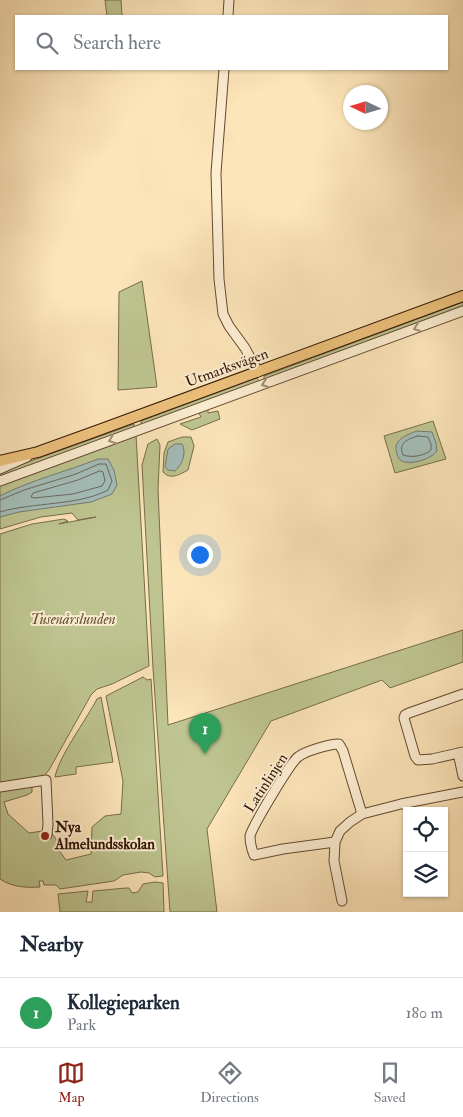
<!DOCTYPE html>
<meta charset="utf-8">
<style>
:root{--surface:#fff;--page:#f2f2f3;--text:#1f2937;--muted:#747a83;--line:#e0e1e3;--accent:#8f2418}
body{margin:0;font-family:"IM FELL Double Pica",serif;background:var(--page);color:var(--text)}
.controls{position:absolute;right:15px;bottom:15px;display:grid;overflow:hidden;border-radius:0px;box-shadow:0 1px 4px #0004}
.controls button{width:45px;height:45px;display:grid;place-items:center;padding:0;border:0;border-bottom:1px solid var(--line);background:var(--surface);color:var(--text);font:25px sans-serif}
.compass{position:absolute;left:343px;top:85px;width:45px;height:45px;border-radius:50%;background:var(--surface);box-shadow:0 1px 4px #0004;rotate:274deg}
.you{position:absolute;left:199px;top:554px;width:18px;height:18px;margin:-12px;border:4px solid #fff;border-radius:50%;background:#1a73e8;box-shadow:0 0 0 8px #1a73e833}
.badge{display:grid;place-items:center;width:32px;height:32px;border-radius:50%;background:var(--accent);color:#fff;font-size:16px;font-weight:700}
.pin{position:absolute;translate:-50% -41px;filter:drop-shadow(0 1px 2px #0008)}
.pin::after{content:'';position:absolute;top:26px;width:18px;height:15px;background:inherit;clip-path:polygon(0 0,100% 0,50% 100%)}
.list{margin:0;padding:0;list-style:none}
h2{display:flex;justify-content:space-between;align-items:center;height:65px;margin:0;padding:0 20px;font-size:21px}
h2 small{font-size:16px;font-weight:400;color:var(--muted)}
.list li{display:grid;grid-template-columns:32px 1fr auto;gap:15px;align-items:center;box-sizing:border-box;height:70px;padding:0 20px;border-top:1px solid var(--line)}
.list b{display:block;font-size:19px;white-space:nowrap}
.list p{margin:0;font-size:16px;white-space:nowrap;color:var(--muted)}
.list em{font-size:16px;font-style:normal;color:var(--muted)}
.icon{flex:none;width:28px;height:28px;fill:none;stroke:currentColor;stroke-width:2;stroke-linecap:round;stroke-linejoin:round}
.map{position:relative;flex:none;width:463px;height:912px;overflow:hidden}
.search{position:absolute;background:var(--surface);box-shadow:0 1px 4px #0004;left:15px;right:15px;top:15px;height:55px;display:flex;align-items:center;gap:12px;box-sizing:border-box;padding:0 18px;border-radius:0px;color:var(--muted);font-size:19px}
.sheet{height:135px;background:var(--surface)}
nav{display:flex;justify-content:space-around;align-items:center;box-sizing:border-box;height:70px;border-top:1px solid var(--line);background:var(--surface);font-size:14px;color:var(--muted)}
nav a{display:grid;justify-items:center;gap:2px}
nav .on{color:var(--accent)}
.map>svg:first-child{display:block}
</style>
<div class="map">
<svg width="463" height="912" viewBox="0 0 463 912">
<rect width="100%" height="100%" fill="#fce5b9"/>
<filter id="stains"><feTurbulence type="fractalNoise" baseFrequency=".004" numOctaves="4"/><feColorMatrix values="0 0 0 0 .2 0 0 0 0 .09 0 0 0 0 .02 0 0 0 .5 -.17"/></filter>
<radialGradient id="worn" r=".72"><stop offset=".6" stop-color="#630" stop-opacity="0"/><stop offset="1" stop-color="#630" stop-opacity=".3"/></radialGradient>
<path fill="#bec590" stroke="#786c4a" d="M105 0H121L122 16H107Z
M142 281 157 387 118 390 119 292Z
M463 302V308L264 382V376Z
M257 378 260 383 141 427V421Z
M208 407V413L218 411 220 419 192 430 180 424 201 417 198 411Z
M433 421 446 459 395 473 384 436Z
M134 424V430L0 479V472Z
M136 435 149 666 112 684 97 689 91 695 49 770 44 776 0 784V534L32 524 64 519 68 521 59 524 96 517 78 520 72 513 41 517 0 529V485Z
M182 437H191L194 446 188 470C179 475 170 480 163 472L164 453 168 442Z
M157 439 160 445 158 489 168 725 463 630V662L390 688 382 680 271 721 207 829 217 912H170L153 668 142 465 148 444Z
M143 677 147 680 151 679 163 876 155 877 149 873 141 872 123 875 114 881 60 889 56 885H44L43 881H39L40 887C26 888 12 887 0 879V791L32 786V792L27 795 4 802 8 814 29 833 49 830 56 839 58 849 66 860 91 854 92 827 105 816 121 814 123 781 106 696Z
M101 697 113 762 76 767V774L55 777C59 756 86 720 97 699Z
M155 882 163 883 164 912H60L58 894 88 891 86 902H92L93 891 126 888H129L132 893 138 892 143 884Z"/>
<path fill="#a3bdb9" stroke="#767970" d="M417 431 432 432 436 443 437 451C431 459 415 464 405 462 400 461 398 458 397 454 392 440 406 435 417 431Z
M175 444H182C187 453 182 465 175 471L168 470 165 467 168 449Z
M98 459H108L114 470 117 485 112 494 91 502 19 512 0 517V496C31 480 65 472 98 459Z"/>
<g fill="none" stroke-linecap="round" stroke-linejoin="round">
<path stroke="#6a685e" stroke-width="1" d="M418 436 428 437 431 444V450C424 456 412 458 403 455 398 443 407 439 418 436Z
M100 471 103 472 105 481 102 486 73 494 34 498 31 497 33 493 78 480Z
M0 500 24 490 76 474 99 464H106L112 481 108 490C78 506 33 502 0 512"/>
<defs>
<path id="minor" d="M228 16 229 0
M224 69 216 173 219 279 223 314 229 326 245 348 258 372
M0 469 27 457
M0 481 463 311
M463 694 409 713 405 715 404 718 415 756 418 760 432 759 463 752
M458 753 463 776
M0 787 46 780 48 824 47 835
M335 842 283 849 254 855C252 850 250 843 250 836 252 827 290 763 298 757 305 751 330 744 339 744L343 751 362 814
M342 901 334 861 335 842 340 831 350 822 362 814 401 804 463 792"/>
<path id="major" d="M0 461 38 452 99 430 463 296"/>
</defs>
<use href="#minor" stroke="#644830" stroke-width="11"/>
<use href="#major" stroke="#321403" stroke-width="12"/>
<use href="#minor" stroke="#fdeed2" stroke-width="9"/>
<use href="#major" stroke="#eec27c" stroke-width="10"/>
</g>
<defs><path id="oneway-chevron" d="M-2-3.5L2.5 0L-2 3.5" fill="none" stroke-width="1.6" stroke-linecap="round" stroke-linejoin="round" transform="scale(1.25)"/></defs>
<g stroke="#a28c75">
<use href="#oneway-chevron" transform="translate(417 328) rotate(160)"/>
<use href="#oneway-chevron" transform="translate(265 384) rotate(160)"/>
<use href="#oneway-chevron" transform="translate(112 440) rotate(160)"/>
</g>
<circle fill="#8f2418" stroke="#fdeed2" stroke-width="2" cx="45" cy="836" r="5"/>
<g text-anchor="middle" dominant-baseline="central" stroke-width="4" stroke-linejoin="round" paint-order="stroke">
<g font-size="15" fill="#321403" stroke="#fdeed2">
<text transform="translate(227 368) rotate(-20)">Utmarksvägen</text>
<text transform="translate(266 783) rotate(-57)">Latinlinjen</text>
</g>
<g font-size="15" font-style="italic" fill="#635234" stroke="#fdeed2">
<text x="73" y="619">Tusenårslunden</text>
</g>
<g font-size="15" font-weight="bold" fill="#321403" stroke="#fdeed2" text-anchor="start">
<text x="55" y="827">Nya<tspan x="55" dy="17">Almelundsskolan</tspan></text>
</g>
</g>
<rect width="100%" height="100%" filter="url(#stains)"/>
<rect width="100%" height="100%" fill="url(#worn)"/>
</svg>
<div class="controls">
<button><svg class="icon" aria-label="locate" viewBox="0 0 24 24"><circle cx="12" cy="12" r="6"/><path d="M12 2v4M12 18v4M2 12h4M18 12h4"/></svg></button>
<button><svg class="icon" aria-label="layers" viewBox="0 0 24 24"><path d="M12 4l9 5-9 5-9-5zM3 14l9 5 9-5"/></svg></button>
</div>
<svg class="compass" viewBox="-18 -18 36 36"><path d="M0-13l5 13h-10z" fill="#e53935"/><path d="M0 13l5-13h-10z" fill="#747a83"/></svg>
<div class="you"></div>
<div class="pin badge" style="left:205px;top:754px;background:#2e9e5b">1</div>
<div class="search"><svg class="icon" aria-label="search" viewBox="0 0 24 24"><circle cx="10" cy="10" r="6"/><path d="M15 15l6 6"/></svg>Search here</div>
</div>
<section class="sheet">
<h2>Nearby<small></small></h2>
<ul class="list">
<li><span class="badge" style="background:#2e9e5b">1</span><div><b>Kollegieparken</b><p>Park</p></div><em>180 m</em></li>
</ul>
</section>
<nav>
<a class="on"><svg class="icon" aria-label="map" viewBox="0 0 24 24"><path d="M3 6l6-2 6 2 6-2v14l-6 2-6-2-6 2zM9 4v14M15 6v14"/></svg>Map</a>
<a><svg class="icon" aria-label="directions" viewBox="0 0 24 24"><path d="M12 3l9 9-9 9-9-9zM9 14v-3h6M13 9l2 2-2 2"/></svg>Directions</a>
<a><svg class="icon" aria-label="saved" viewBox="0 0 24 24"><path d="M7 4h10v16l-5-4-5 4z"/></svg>Saved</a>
</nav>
